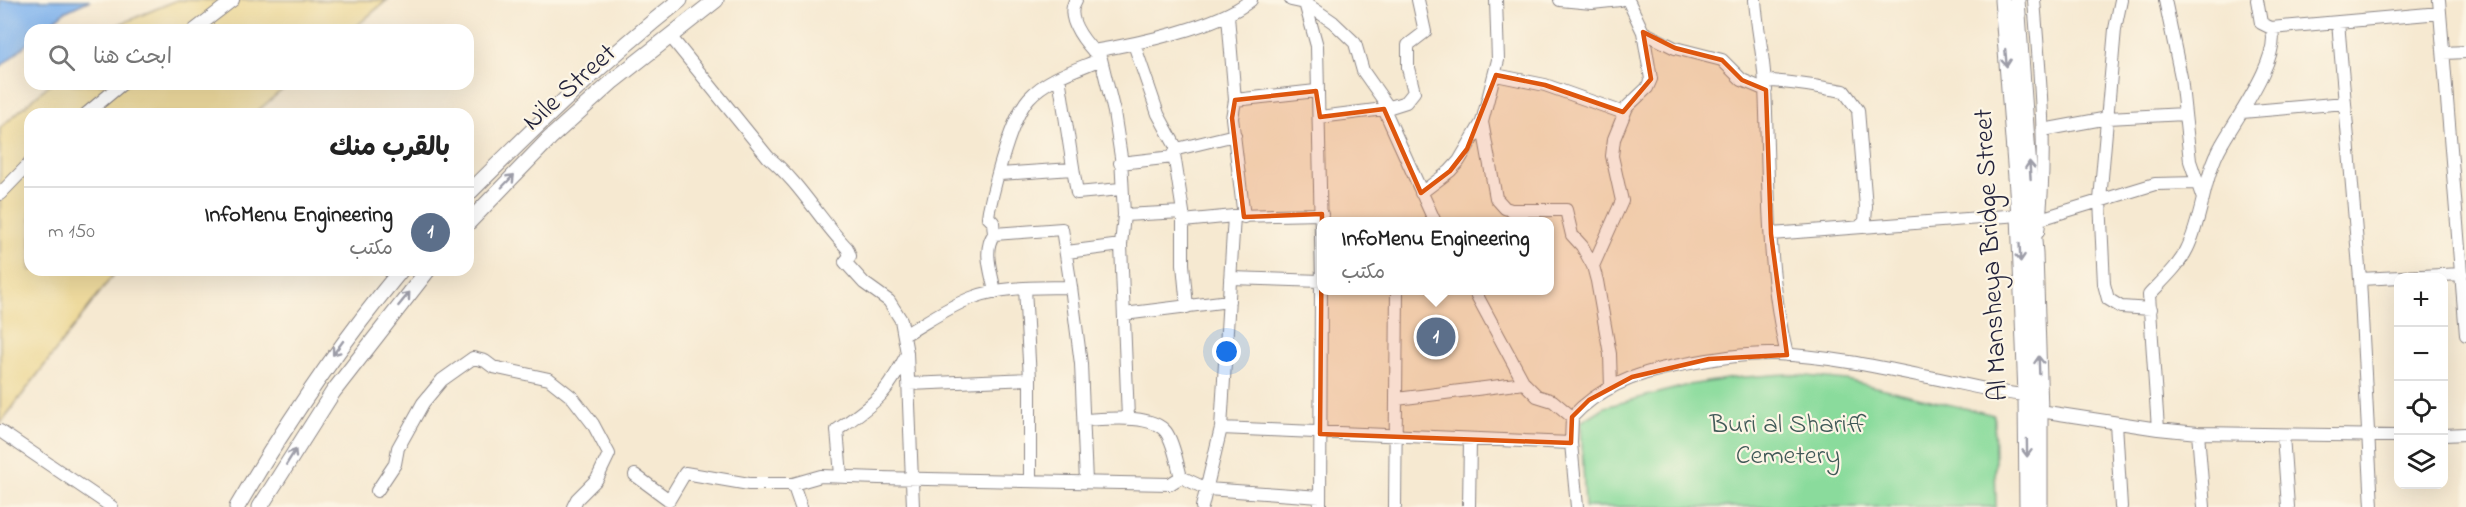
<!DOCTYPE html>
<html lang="ar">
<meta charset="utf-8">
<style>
:root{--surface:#fff;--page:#f2f2f2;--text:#222;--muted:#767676;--line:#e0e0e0;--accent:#111827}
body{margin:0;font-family:"Indie Flower","Playpen Sans Arabic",sans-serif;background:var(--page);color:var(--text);direction:rtl}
.controls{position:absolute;right:18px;bottom:18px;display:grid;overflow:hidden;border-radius:12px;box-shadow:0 6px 24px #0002}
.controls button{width:54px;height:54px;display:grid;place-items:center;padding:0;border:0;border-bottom:2px solid var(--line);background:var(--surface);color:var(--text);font:30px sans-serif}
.you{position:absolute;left:1227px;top:352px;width:21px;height:21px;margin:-15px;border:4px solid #fff;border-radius:50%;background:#1a73e8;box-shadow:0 0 0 9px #1a73e833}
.badge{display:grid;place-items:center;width:39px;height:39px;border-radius:50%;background:var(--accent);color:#fff;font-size:20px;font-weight:700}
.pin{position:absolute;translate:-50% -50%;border:3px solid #fff;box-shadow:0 2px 6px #0006}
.popup{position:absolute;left:1317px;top:217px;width:237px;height:78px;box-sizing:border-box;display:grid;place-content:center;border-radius:12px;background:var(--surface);filter:drop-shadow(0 2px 4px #0005);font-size:20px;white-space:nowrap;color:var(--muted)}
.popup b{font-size:22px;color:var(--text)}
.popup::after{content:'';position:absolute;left:50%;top:100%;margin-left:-12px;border:12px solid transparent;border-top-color:var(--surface)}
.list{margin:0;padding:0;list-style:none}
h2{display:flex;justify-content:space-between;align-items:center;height:78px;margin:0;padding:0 24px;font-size:26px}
h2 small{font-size:20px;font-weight:400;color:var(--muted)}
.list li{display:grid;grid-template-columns:39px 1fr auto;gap:18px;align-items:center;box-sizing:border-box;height:90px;padding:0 24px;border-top:2px solid var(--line)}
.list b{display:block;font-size:22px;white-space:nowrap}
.list p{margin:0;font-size:20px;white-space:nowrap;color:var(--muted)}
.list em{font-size:20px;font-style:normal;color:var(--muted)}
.icon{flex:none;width:33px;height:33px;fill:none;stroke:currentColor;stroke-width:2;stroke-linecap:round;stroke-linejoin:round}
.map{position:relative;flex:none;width:2466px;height:507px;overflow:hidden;direction:ltr}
.search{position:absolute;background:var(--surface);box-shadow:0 6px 24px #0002;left:24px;top:24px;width:450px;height:66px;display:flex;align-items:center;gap:15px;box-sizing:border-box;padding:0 21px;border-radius:18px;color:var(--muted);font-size:22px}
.panel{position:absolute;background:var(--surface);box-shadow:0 6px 24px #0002;left:24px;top:108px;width:450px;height:168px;border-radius:18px;direction:rtl}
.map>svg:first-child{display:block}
</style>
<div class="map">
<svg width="2466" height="507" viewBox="0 0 2466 507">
<rect width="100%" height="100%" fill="#fcf5e5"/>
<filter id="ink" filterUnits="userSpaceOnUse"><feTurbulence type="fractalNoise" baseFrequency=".0167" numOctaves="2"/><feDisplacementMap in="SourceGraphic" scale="12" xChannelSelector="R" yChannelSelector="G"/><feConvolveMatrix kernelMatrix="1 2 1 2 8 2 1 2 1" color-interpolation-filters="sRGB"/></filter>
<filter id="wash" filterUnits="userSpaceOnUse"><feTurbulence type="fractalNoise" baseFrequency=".008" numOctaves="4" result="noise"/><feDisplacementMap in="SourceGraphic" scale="24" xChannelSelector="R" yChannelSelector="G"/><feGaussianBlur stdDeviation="1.35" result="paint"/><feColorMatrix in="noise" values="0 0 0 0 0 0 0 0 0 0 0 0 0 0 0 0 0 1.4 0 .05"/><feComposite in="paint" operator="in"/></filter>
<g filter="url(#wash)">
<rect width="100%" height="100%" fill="#f6e9d1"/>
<path fill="#8adb9c" stroke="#567e6c" stroke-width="1.5" d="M1787 374 1846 380 1994 415 1996 507H1585L1581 422 1605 407 1689 385 1733 378Z"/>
<path fill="#eeda9e" stroke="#887e6c" stroke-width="1.5" d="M177 0H387L352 30H112L118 25Z
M50 84H289L254 114H30V270H117L0 424V128Z"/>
<path fill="#82b5ef" stroke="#526c95" stroke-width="1.5" d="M0 0H90L64 12 43 30H30V41L0 67Z"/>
</g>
<g filter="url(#ink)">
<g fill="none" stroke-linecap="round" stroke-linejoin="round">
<defs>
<path id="minor" d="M1076 0C1063 19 1088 46 1101 59L1114 112 1121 157 1124 215 1121 245 1128 418
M1291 0 1305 3 1317 11 1333 22 1355 43 1363 71 1389 108
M1418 0 1425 32 1408 45V68L1414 92 1406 102 1384 109 1435 222
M1560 0 1592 3 1620 0
M1755 0C1757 29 1764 57 1765 86 1769 175 1766 268 1787 355
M2034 0C2040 77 2048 155 2038 232
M2121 0 2115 29 2100 200 2104 284 2108 299 2121 307 2151 309
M2165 0 2181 77 2190 161 2202 196
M2257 0 2261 23 2271 28 2440 13
M2439 0 2466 335
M1305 3 1317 46 1322 281
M1228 16 1235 100 1232 118 1244 217
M2338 22 2360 279 2372 507
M194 30 233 0
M1643 32 1675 48 1722 60 1742 80 1766 90
M670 36 768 157C800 183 819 219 847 248L850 256 845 262 864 283 889 301 901 320 907 353 913 507
M1134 44 1158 114 1177 149
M1093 51C1136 44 1218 27 1251 0
M2444 53 2466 52
M1496 75 1545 85 1624 113
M1059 77 1077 193 1121 189
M1765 81C1792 81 1817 87 1844 91L1858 110 1866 207 1865 222 1861 225
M1235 100 1316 91
M2242 112 2345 103
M86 114 122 84
M1320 117 1384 109
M1482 122 1496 198 1505 208 1511 210H1566L1572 235 1582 246 1593 266 1597 281 1610 354 1611 388
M2043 130 2108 118 2185 114
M1120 163 1173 157
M1000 174 1072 169
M1421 193 1450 171 1459 161 1482 122 1498 60 1496 0
M0 194 30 163
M1124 215 1183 212
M2040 219 2155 184 2198 183
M1183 221 1234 216 1322 214
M994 234 1062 229 1071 287
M1771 234 2019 215
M1067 252 1121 245
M1593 266 1622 201 1612 156 1614 139 1627 107 1647 88 1651 79 1643 32 1628 0
M1230 278 1321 281 1320 507
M2360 279 2462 274
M1025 288 1030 379V481
M1474 290 1524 383 1537 396 1553 401 1572 417
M995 292C992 274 982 250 994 234L993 222 988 217 989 210C995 183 1011 118 1029 98 1047 78 1078 69 1101 59
M1187 307 1183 264V212L1174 154 1177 149 1235 135
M1124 314 1229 301
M904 335C927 322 949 306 974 297 1004 286 1039 288 1071 287L1081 364 1086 482
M909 384 1030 379
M1397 399 1524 383
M2040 411 2158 429 2198 433 2398 436
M1084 420C1105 419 1152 413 1166 432 1174 443 1177 464 1181 477
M2116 423 2121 507
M1221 428 1571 443
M2158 429 2149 295C2162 281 2179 266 2187 249 2203 217 2203 177 2222 144 2235 120 2283 55 2271 28
M0 431 112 507
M2198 433 2204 507
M2283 435 2288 507
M2444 435 2466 434
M635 475 669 500 685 473 749 484H793L821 476 879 478 1170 484 1181 477 1207 489 1320 497
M841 475 837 430C875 403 885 397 907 354
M793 484 801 507
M377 491 395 464 398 448 423 403 442 380 473 358 485 361 493 367 549 379 573 398 593 424 609 454 597 479 577 499 573 507
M1202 507 1221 428 1234 216
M1395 507 1397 290
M1469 507 1470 439
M1577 507 1571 443 1572 417C1600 386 1640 372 1680 365 1710 359 1744 353 1775 354 1825 356 1874 366 1923 376 1958 382 1990 392 2026 395"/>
<path id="major" d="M2002 0 2019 215 2026 395 2027 507
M2017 0 2035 254 2040 411V507
M468 194C536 126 604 60 680 0
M468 223 550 138 613 81 716 0
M237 507C287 422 338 346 401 270
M260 507 333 392 428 270"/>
</defs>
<use href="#minor" stroke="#8c8686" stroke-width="14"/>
<use href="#major" stroke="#8c8686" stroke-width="17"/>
<use href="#minor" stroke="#fff" stroke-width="12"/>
<use href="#major" stroke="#fff" stroke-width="15"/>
</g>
<defs><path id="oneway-shaft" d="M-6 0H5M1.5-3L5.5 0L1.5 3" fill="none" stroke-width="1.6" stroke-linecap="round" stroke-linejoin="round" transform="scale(1.5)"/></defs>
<g stroke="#9c9ca7">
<use href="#oneway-shaft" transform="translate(2006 58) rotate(85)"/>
<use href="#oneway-shaft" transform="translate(2030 170) rotate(-94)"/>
<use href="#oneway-shaft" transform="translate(508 181) rotate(-46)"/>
<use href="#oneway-shaft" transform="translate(2020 253) rotate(87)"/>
<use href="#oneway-shaft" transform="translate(404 299) rotate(-51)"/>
<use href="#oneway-shaft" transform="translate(338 348) rotate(126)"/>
<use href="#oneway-shaft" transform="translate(2039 365) rotate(-92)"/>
<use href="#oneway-shaft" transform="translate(2027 448) rotate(89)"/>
<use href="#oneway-shaft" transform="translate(291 457) rotate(-58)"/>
</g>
</g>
<path fill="#de560e" fill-opacity="0.2" stroke="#de560e" stroke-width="4.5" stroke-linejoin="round" d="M1643 32 1675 48 1722 60 1742 80 1766 90 1771 234 1787 355 1709 359 1632 377 1589 400 1572 417 1571 443 1320 434 1322 214 1244 217 1232 118 1235 100 1316 91 1320 117 1384 109 1421 193 1450 171 1467 149 1496 75 1545 85 1623 112 1651 79Z"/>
<g text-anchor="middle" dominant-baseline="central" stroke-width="4.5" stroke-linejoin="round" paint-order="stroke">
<g font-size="27" fill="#22223b" stroke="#fcf5e5">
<text transform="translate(570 88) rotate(-42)">Nile Street</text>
<text transform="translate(1992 255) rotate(-93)">Al Mansheya Bridge Street</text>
</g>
<g font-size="27" fill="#415a58" stroke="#fcf5e5">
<text x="1788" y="425">Buri al Shariff<tspan x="1788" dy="31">Cemetery</tspan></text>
</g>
</g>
</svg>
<div class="controls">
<button>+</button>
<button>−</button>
<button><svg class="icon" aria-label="locate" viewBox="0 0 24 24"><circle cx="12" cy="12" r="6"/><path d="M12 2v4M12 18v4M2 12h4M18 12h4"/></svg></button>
<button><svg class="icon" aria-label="layers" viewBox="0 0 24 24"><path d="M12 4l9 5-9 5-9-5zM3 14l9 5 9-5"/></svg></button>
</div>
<div class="you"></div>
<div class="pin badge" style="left:1436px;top:337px;background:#5c6f8a">1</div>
<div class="popup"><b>InfoMenu Engineering</b>مكتب</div>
<div class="search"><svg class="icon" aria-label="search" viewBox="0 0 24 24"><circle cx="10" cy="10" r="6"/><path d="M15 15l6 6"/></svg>ابحث هنا</div>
<section class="panel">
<h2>بالقرب منك<small></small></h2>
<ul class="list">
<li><span class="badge" style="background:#5c6f8a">1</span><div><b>InfoMenu Engineering</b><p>مكتب</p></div><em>150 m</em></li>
</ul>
</section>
</div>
